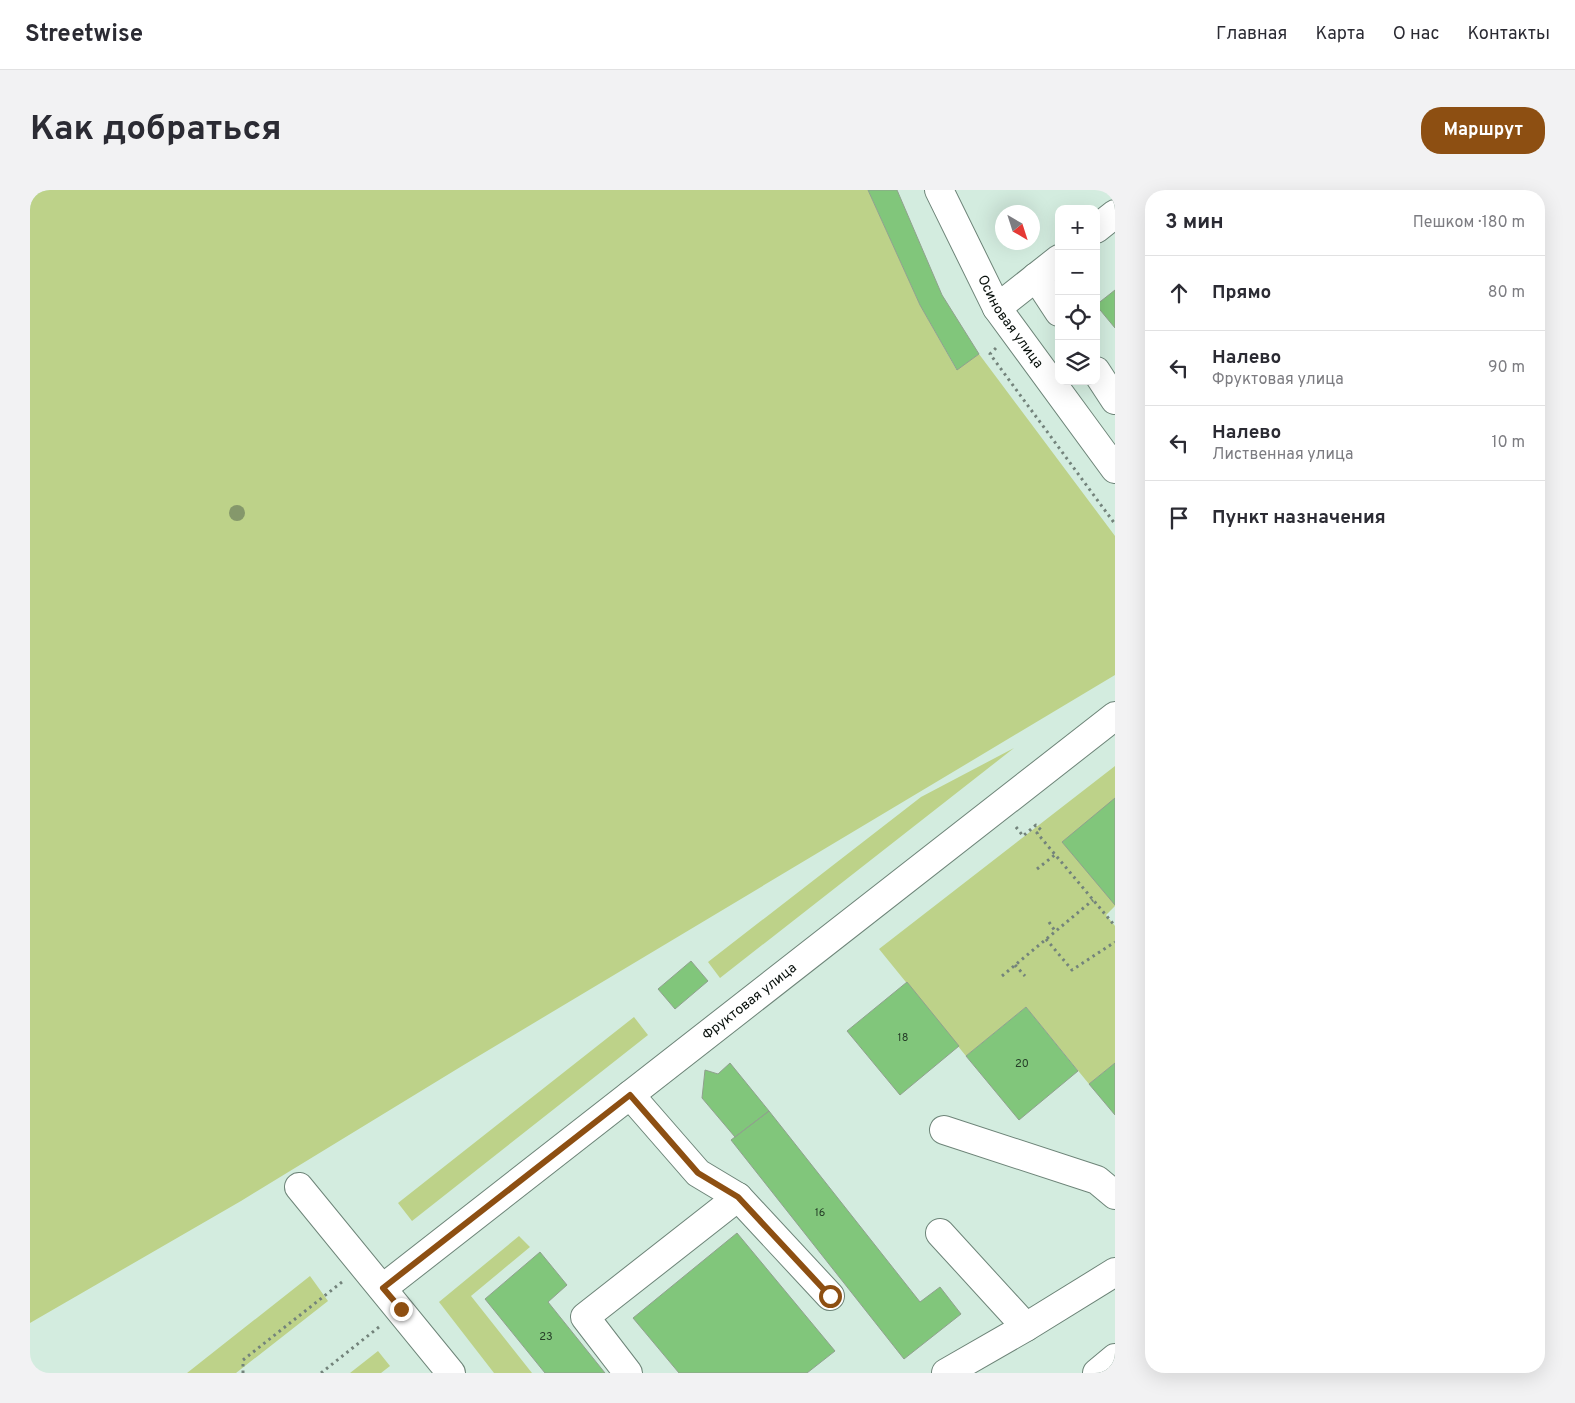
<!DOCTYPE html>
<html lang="ru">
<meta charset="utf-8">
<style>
:root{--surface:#fff;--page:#f2f2f3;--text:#2b2b33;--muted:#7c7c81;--line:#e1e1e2;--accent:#8d4f12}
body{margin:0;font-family:Overpass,sans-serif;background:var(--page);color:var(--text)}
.controls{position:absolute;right:15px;top:15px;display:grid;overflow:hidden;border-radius:10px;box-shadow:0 5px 20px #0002}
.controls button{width:45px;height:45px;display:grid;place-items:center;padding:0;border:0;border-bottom:1px solid var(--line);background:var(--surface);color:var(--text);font:25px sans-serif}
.compass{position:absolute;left:965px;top:15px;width:45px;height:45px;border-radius:50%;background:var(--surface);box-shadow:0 5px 20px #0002;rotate:141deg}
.stop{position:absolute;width:15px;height:15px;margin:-11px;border:4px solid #8d4f12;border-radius:50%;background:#fff}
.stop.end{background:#8d4f12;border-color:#fff;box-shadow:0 1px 5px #0008}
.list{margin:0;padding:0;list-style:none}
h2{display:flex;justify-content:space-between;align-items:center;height:65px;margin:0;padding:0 20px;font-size:21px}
h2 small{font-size:16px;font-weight:400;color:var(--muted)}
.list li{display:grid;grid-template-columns:32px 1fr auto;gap:15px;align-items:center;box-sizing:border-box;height:75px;padding:0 20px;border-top:1px solid var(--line)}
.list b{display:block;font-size:19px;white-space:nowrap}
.list p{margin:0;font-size:16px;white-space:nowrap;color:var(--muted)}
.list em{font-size:16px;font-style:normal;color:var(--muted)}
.icon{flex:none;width:28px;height:28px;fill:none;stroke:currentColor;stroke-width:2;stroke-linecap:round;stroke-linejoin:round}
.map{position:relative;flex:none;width:1085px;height:1183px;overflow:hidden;border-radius:20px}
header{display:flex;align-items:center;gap:30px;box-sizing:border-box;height:70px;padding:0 25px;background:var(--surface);border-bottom:1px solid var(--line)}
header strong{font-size:24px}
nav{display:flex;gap:28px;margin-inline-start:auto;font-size:18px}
.intro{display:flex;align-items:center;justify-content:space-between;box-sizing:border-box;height:120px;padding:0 30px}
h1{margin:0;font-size:35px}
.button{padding:12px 22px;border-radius:20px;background:var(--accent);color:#fff;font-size:18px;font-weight:700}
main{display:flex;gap:30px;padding:0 30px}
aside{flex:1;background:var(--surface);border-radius:20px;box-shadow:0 5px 20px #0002}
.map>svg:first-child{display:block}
</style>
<header>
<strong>Streetwise</strong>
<nav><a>Главная</a><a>Карта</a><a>О нас</a><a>Контакты</a></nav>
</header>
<div class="intro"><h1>Как добраться</h1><a class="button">Маршрут</a></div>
<main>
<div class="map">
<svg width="1085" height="1183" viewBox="0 0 1085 1183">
<rect width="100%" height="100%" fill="#d3ecdf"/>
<path fill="#bdd289" d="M0 0H838L890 115 926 179 949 164 1085 346V485L432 876 211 1011 0 1133Z
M984 558 690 788 678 772 891 607Z
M1085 576V716L1076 725 1085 736V873L1059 894 996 817 936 866 849 759Z
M604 827 618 845 382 1031 368 1013Z
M489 1046 500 1057 441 1106 502 1183H464L409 1112Z
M280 1086 298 1111 206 1183H157Z
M348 1161 360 1176 351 1183H320Z"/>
<path fill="#81c67b" stroke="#90a18e" d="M838 0H867L912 105 949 164 927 180 890 115Z
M1085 100V138L1066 115Z
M1085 608V715L1032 652Z
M661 771 678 791 645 819 628 799Z
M877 792 929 856 870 905 817 841Z
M996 817 1048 881 989 930 936 866Z
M700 873 739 921 705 947 672 908 675 880 688 884Z
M1085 873V925L1059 894Z
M739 921 890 1112 910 1097 931 1124 874 1169 701 950Z
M707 1043 805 1161 777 1183H649L603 1128Z
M510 1062 537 1095 518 1112 575 1183H515L455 1109Z"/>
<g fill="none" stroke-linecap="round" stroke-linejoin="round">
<defs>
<g id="minor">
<path id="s1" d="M909 0 967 118 1085 279"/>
<path d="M1066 39 1085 24"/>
<path d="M1006 87 1029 122"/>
<path d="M967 118 1029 69"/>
<path d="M1066 181 1085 210"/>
<path d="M600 905 668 983 708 1007 800 1106"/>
<path d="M914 940 1067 990 1085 1005"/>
<path d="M269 997 421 1183"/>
<path d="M910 1043 996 1137"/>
<path id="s2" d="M353 1098 1085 526"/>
<path d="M598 1183 555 1127 708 1007"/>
<path d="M916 1183 996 1137 1085 1082"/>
<path d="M1067 1183 1085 1168"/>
</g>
</defs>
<use href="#minor" stroke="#6d8478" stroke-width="30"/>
<path stroke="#73837b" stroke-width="3" stroke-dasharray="2.5 4" stroke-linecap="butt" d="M966 158 960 164 1085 334
M986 637 993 646 1006 635 1011 640 1007 643 1085 736
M1007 679 1026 664
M1019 732 1025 741
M1016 749 1042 780 1085 752
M985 775 995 786
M972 786 1063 710
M213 1183V1170L312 1092
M291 1183 349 1137"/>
<use href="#minor" stroke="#fff" stroke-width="28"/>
</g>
<circle fill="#85986b" cx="207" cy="323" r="8"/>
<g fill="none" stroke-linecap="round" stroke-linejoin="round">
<path stroke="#8d4f12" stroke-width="6" d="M371 1119 353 1098 600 905 668 983 708 1007 800 1106"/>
</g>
<g text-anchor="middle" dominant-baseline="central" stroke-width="4.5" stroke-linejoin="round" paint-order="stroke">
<g font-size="11" fill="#263e28">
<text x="873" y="848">18</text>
<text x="992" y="874">20</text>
<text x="790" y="1023">16</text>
<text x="516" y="1147">23</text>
</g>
<g font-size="14" fill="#08100c" stroke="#e0faec">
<text stroke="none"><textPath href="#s1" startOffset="150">Осиновая улица</textPath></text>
<text stroke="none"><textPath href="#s2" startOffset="465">Фруктовая улица</textPath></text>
</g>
</g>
</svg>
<div class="controls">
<button>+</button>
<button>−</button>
<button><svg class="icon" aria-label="locate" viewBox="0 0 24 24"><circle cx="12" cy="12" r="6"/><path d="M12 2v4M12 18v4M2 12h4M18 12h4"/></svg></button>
<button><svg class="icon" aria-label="layers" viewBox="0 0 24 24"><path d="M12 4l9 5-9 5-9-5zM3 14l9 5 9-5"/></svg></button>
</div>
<svg class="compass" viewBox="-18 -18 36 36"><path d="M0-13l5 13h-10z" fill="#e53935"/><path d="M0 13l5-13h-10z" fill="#7c7c81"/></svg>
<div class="stop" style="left:800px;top:1106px"></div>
<div class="stop end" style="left:371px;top:1119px"></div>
</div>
<aside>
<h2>3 мин<small>Пешком · 180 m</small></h2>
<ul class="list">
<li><svg class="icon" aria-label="ahead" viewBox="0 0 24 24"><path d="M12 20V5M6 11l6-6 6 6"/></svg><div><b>Прямо</b></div><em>80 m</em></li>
<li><svg class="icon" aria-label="left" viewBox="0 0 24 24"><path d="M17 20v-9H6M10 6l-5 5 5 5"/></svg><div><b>Налево</b><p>Фруктовая улица</p></div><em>90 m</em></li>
<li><svg class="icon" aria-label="left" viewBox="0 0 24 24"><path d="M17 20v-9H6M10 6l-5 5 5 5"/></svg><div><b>Налево</b><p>Лиственная улица</p></div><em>10 m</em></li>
<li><svg class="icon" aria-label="arrive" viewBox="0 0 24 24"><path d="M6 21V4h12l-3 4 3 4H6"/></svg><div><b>Пункт назначения</b></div></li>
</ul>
</aside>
</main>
